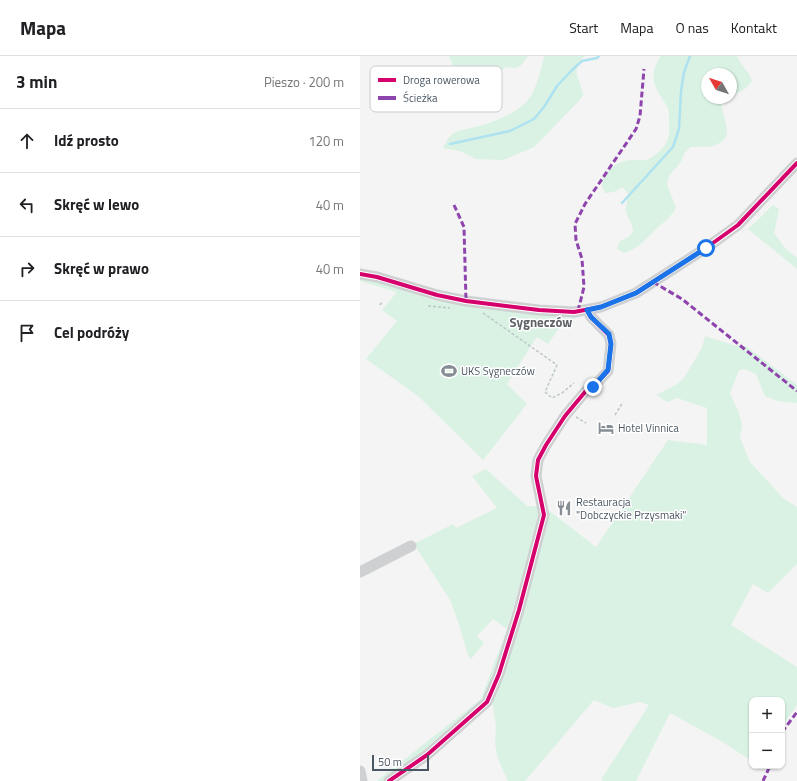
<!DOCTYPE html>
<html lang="pl">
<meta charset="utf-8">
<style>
:root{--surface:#fff;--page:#f6f6f6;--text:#202124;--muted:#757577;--line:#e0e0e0}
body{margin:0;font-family:"Titillium Web",sans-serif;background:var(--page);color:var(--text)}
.controls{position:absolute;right:12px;bottom:12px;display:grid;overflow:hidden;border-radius:8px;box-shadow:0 1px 3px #0004}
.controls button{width:36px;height:36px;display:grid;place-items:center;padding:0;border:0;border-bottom:1px solid var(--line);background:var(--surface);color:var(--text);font:20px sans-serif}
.compass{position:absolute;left:341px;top:12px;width:36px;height:36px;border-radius:50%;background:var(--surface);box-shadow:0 1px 3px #0004;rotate:309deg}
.scale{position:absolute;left:12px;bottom:10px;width:57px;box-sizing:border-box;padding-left:4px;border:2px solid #4a5661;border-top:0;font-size:11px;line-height:14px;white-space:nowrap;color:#4a5661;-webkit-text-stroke:3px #fff;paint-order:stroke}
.stop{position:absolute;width:12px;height:12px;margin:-9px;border:3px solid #1a73e8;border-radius:50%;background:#fff}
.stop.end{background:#1a73e8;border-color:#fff;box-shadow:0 1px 4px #0008}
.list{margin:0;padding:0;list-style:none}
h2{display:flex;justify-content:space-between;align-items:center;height:52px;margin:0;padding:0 16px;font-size:17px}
h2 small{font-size:13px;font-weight:400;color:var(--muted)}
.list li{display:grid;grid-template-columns:26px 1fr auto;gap:12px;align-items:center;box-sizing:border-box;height:64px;padding:0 16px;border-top:1px solid var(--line)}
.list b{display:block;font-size:15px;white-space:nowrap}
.list em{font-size:13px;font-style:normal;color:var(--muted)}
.icon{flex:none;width:22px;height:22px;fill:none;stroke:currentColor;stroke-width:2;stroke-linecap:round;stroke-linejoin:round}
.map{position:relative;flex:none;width:437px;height:725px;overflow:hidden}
header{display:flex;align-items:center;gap:24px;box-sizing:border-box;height:56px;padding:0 20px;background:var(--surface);border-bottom:1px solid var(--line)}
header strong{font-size:19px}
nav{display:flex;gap:22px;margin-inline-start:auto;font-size:14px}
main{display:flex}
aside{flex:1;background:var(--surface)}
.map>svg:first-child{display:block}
</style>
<header>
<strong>Mapa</strong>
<nav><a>Start</a><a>Mapa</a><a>O nas</a><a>Kontakt</a></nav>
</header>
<main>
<aside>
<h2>3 min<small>Pieszo · 200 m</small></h2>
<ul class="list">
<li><svg class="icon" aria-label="ahead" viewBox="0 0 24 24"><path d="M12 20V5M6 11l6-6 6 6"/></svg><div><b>Idź prosto</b></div><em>120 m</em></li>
<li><svg class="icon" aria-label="left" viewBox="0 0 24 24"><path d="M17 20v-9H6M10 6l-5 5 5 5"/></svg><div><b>Skręć w lewo</b></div><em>40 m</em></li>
<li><svg class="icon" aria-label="right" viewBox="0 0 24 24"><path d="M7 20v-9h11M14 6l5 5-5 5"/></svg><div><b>Skręć w prawo</b></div><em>40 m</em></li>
<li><svg class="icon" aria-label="arrive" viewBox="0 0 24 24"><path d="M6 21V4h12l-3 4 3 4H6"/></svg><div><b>Cel podróży</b></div></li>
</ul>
</aside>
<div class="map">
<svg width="437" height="725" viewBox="0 0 437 725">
<rect width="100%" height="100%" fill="#f4f4f4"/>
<path fill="#d9f2e3" d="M89 0H168C161 11 158 14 145 11 133 23 138 30 131 43 106 38 98 21 89 0Z
M184 0H225C209 15 220 22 223 39L218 46 174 91 143 104 116 103 100 95 83 92C86 87 88 80 94 77 99 74 108 73 115 71 134 66 161 57 172 38 178 27 181 13 184 0Z
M301 0H377C381 10 389 14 392 25 386 33 381 37 371 38V18H347V42H364L363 43C362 46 361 49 362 52 364 66 375 81 356 89 349 92 338 90 330 91L324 98 321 106 309 120 307 128 316 152C310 163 301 168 292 177 283 186 277 193 264 197L257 193 260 185 267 182 273 176C273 166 267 163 266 154 266 149 268 143 268 137L262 131 254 136 245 137C244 135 242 131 242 128 243 115 259 105 270 104 275 103 281 105 286 104 293 102 300 95 305 89 309 83 310 76 309 68 309 64 309 60 309 56 307 48 301 42 297 34 291 22 293 11 301 0Z
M413 149 419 153 414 177 426 193 437 202V213L388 173Z
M0 222 12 224 76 245 177 258 224 260 204 265 188 288 177 281 174 285 147 328 167 348 123 404 58 340 6 303 37 265 22 254 37 236 0 225Z
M345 280 373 289 386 290 437 329V347L417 345 405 340 396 318 384 313 379 314 370 337 378 355 382 369 380 382 390 406 423 442 437 451V508L408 537 393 528 371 569 437 611V649L425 666 422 672V644H392V705L361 685 310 657 276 725H243L241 724 246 716 289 649 280 646 253 652 234 644 165 725H148L138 703 135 688 136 670 132 643 188 454 236 491 308 384 347 389V352L317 342 307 346 296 339 316 329 324 322 342 292Z
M126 413 167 450H177L179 463 126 645 65 698 24 725H17L121 643 147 573 133 563 117 580 124 587 111 603 108 599 99 568 90 544 54 488 93 468 96 472 137 452 112 420Z"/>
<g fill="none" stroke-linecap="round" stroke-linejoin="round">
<path stroke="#aee2f0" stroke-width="2.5" d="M90 88 150 75 174 63 184 51 197 30 212 14 222 5 237 2 239 0
M262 147 313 91 319 73 321 35 324 16 330 0"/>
<path stroke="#bcc7c4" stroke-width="1.5" stroke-dasharray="3 2" stroke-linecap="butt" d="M20 249 22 246
M68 250 90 252
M123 257 197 309 185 336 192 342 202 337 214 327
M255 359 263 346
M216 361 226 367"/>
<path stroke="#ced0d2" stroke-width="11" d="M0 218 17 221 77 239 106 245 179 254 214 256 241 251 276 237 346 192 378 169 437 107
M0 516 51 490
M0 715 2 725
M29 725 67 699 127 646 139 618 159 554 184 459 176 420 178 404 186 389 205 360 225 336 233 331 248 315 251 288 249 279 231 261 227 254"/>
<path stroke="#8e44ad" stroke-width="3" stroke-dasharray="6 3" stroke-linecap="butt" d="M94 149 104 171 106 245
M293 226 322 243 437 335
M218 255 224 231 222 203 216 184 215 168 225 148 276 73 280 60 284 13
M422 676 437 656
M403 725 410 710"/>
<defs>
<path id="cycleway" d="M0 218 17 221 77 239 106 245 179 254 214 256 241 251 276 237 346 192 378 169 437 107
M29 725 67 699 127 646 139 618 159 554 184 459 176 420 178 404 186 389 205 360 225 336 233 331 248 315 251 288 249 279 231 261 227 254"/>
</defs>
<use href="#cycleway" stroke="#fff" stroke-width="6"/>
<use href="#cycleway" stroke="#d6006c" stroke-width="4"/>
</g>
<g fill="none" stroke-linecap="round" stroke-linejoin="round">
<path stroke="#1a73e8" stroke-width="5" d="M233 331 248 314 251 288 249 278 231 261 227 254 241 251 276 237 346 192"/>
</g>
<defs>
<symbol id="stadium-bare" viewBox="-9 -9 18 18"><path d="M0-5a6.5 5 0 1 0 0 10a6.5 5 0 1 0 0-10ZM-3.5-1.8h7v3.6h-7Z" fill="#868d94" stroke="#fff" stroke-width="2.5" paint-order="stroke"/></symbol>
<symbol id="hotel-bare" viewBox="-9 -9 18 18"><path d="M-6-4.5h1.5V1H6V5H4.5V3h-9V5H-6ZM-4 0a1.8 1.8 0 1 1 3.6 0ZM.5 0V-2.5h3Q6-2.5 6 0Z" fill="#868d94" stroke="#fff" stroke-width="2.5" paint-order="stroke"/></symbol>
<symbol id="restaurant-bare" viewBox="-9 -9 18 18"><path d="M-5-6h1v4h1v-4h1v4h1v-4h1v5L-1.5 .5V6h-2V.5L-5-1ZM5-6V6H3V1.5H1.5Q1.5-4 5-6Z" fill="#868d94" stroke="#fff" stroke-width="2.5" paint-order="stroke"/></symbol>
</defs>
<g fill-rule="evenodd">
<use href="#stadium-bare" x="78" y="304" width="22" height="22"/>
<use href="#hotel-bare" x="235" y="361" width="22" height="22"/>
<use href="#restaurant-bare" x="193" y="441" width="22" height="22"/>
</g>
<g text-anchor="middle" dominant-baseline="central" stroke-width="3" stroke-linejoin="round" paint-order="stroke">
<g font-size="11" fill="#4a5661" stroke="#fff" text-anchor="start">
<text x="101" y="315">UKS Sygneczów</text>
<text x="258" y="372">Hotel Vinnica</text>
<text x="216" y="446">Restauracja<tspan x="216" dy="13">"Dobczyckie Przysmaki"</tspan></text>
</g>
<g font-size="13" font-weight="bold" fill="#5f6368" stroke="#fff">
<text x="181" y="266">Sygneczów</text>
</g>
</g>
<rect x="10" y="10" width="132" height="46" rx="6" fill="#fff" stroke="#c9ccd0" stroke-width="1"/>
<rect x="18" y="22" width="18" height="4" fill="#d6006c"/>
<rect x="18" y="40" width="18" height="4" fill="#8e44ad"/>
<g font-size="11" fill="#4a5661">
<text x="43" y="28">Droga rowerowa</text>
<text x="43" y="46">Ścieżka</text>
</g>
</svg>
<div class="controls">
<button>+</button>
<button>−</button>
</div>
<svg class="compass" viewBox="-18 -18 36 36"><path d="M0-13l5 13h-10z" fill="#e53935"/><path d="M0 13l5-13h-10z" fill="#757577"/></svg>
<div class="scale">50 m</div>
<div class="stop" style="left:346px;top:192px"></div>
<div class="stop end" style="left:233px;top:331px"></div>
</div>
</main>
